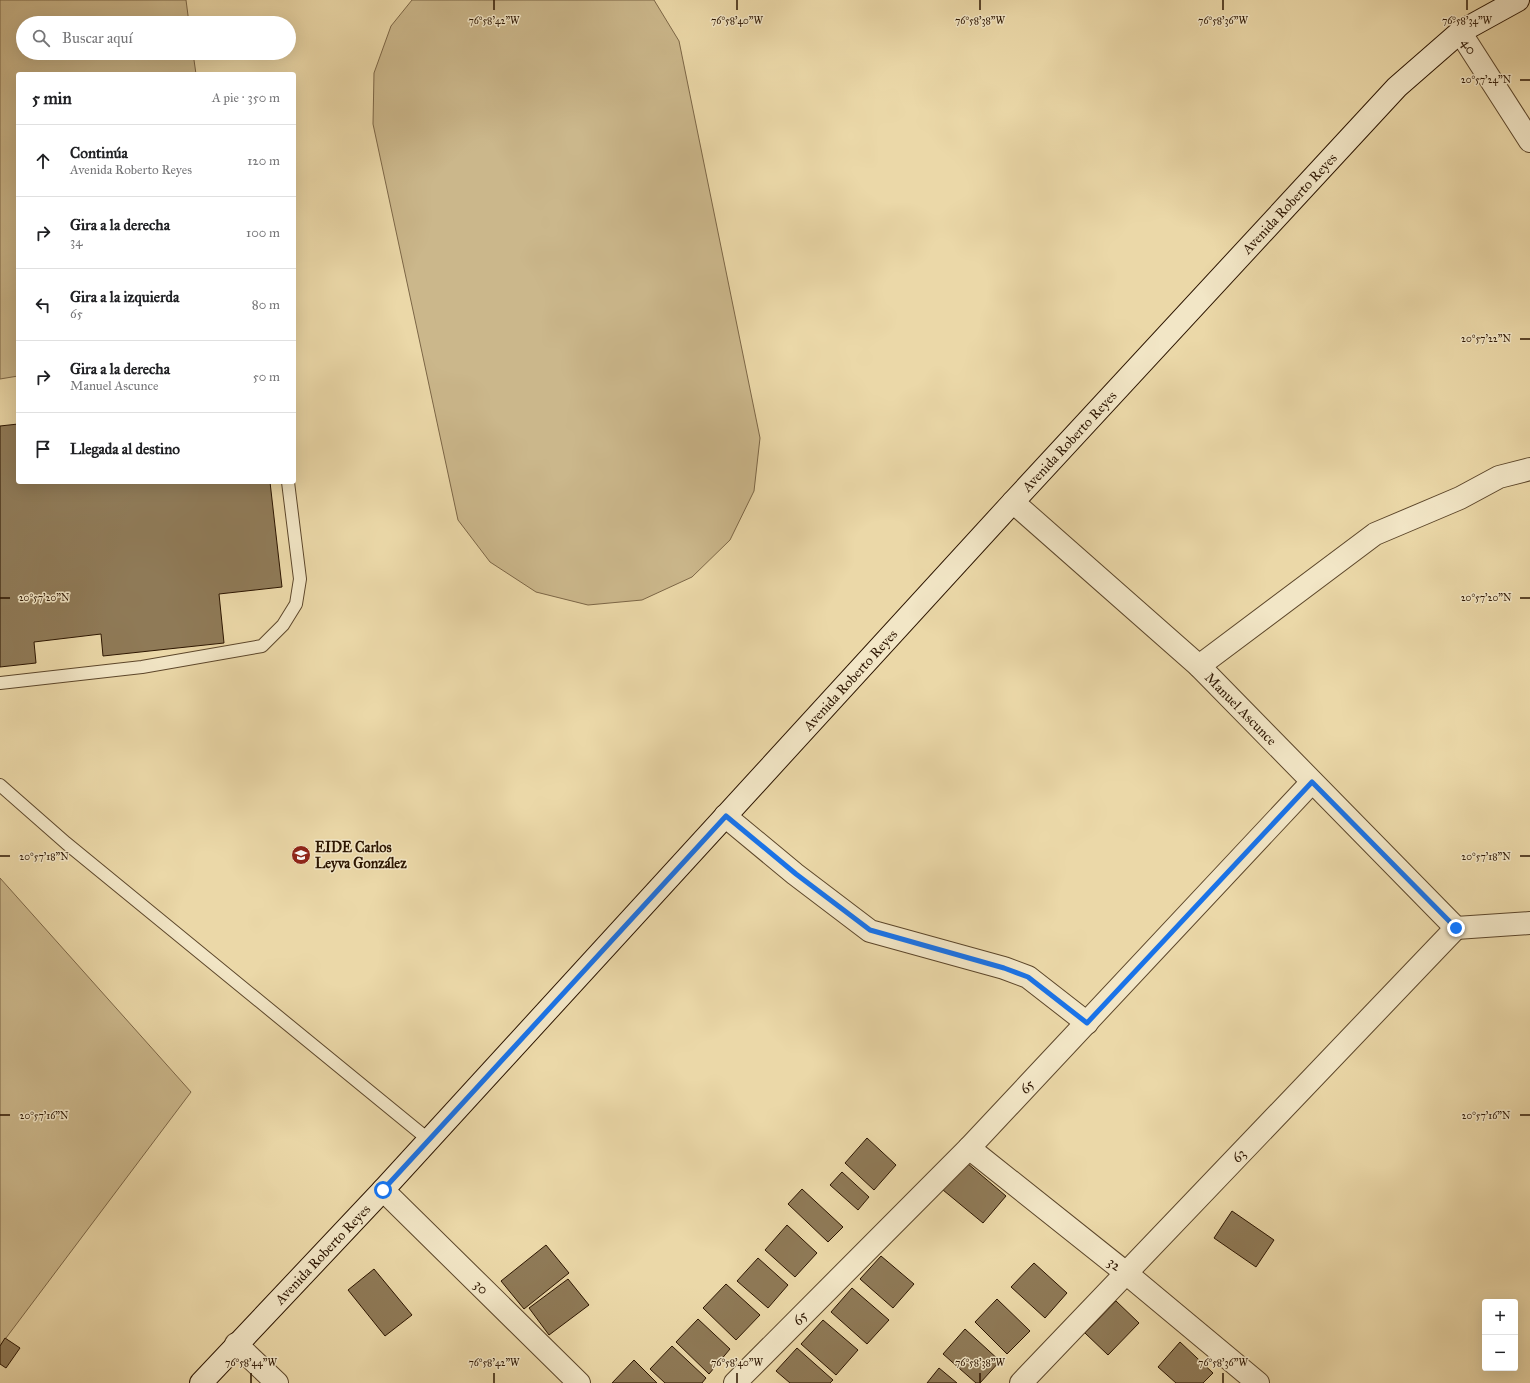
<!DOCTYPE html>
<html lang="es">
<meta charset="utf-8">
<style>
:root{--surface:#fff;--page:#f2f2f2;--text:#202124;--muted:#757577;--line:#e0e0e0}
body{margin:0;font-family:"IM FELL Great Primer",serif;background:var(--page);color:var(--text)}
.controls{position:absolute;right:12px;bottom:12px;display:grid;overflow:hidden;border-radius:4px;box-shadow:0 4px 16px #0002}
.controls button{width:36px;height:36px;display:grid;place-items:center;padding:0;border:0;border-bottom:1px solid var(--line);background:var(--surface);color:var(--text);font:20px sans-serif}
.stop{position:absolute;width:12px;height:12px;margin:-9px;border:3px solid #1a73e8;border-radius:50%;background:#fff}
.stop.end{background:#1a73e8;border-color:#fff;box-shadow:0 1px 4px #0008}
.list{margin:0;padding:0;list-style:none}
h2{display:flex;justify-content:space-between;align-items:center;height:52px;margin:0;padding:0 16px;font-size:17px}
h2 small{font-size:13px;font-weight:400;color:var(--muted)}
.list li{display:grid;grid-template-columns:26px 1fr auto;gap:12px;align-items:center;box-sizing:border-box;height:72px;padding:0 16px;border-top:1px solid var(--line)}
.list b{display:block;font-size:15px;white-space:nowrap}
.list p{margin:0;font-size:13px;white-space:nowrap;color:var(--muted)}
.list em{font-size:13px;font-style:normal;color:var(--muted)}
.icon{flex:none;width:22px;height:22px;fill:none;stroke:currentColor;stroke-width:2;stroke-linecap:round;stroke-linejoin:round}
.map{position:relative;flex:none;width:1530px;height:1383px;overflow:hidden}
.search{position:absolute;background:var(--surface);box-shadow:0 4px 16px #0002;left:16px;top:16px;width:280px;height:44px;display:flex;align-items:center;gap:10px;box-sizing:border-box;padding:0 14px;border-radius:22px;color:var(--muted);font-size:15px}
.panel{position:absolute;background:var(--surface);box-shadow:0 4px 16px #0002;left:16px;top:72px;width:280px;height:412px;border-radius:4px}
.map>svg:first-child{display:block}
</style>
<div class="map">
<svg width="1530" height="1383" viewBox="0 0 1530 1383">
<rect width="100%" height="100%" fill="#ebd8a8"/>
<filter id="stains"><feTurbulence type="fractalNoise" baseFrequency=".005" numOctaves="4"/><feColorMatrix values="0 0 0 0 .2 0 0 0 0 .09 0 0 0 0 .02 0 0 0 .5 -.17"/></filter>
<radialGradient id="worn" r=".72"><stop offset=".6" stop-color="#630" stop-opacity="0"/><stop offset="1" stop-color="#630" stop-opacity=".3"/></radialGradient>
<path fill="#cbb78b" stroke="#7c6646" d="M0 0H186L189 23H23V53H193L196 74H18V376L0 379Z
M412 0H654L679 41 760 438 754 491 730 540 692 577 642 600 588 605 536 592 490 562 458 520 373 124 374 73 391 26Z
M0 878 191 1092 0 1346Z"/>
<path fill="#8f7a57" stroke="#2c1500" d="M18 424V482H270L282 587 219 594 224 643 103 656 101 634 34 642 36 663 0 667V426Z
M867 1138 896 1165 874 1190 845 1163Z
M967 1163 1006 1196 983 1223 943 1190Z
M842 1172 869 1197 858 1210 830 1185Z
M802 1189 843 1227 828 1242 788 1204Z
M1232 1211 1274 1240 1256 1267 1214 1238Z
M787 1225 817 1253 795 1277 765 1250Z
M546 1245 569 1273 524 1309 501 1281Z
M881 1256 914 1284 893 1308 860 1279Z
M758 1258 788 1285 768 1308 737 1281Z
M1034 1263 1067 1293 1045 1318 1011 1287Z
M374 1269 412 1315 385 1336 348 1290Z
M568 1279 589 1305 549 1335 529 1308Z
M726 1284 760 1315 736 1340 703 1308Z
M852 1288 889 1320 867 1344 831 1312Z
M997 1299 1030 1331 1007 1354 975 1322Z
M1116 1301 1139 1323 1108 1355 1085 1333Z
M698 1319 730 1349 709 1374 676 1342Z
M823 1320 858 1350 836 1375 801 1344Z
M965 1329 1000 1361 980 1383H976L943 1354Z
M5 1338 20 1348 6 1368 0 1364V1346Z
M1180 1342 1213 1373 1203 1383H1176L1158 1367Z
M672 1346 706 1378 702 1383H665L650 1369Z
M797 1348 833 1380 830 1383H790L776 1371Z
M634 1360 657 1383H612Z
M939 1368 957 1383H927Z"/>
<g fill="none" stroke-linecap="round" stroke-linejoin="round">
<defs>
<path id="service" d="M0 683 142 667 262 646 283 625 296 604 300 579 288 482
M0 785 66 843 429 1140"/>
<g id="minor">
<path id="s1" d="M1460 32 1530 141"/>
<path id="s2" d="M1013 502 1199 666 1456 928"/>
<path d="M1199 666 1375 534 1460 498 1499 477 1530 469"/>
<path d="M725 816 795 874 870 931 1004 968 1028 977 1087 1023"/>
<path d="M1456 928 1530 923"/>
<path id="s3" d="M969 1148 1126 1273 1258 1383"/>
<path id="s4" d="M383 1190 579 1383"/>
<path d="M236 1344 277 1383"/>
<path id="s5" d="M735 1383 969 1148 1312 782"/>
<path id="s6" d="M1021 1383 1456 928"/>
</g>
<g id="secondary">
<path id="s7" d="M201 1383 383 1190 1013 502 1397 87 1460 32 1518 0"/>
</g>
</defs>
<use href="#service" stroke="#5c462a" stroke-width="14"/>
<use href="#minor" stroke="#5c462a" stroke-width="24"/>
<use href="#secondary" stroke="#2c1500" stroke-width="24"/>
<use href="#service" stroke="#f2e6c6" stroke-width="12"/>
<use href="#minor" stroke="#f2e6c6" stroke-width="22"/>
<use href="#secondary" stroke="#f2e6c6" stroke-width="22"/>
</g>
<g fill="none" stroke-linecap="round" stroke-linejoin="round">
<path stroke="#1a73e8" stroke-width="5" d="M383 1190 726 816 796 874 870 930 1004 968 1028 977 1087 1023 1312 782 1456 928"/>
</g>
<path fill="none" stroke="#2c1500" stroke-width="1.5" d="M494 0V10M737 0V10M980 0V10M1223 0V10M1467 0V10M1520 80H1530M1520 339H1530M0 598H10M1520 598H1530M0 856H10M1520 856H1530M0 1115H10M1520 1115H1530M251 1373V1383M494 1373V1383M737 1373V1383M980 1373V1383M1223 1373V1383"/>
<defs>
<symbol id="school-disc" viewBox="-11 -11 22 22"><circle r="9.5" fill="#8f2418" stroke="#f2e6c6"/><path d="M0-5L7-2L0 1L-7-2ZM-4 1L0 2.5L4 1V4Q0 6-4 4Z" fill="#fff"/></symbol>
</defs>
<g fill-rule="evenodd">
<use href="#school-disc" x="290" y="844" width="22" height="22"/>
</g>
<g text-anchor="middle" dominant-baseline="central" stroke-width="3" stroke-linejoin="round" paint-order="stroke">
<g font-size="14" fill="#2c1500" stroke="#f2e6c6">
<text stroke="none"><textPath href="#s1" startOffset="17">40</textPath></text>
<text stroke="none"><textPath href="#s7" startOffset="1605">Avenida Roberto Reyes</textPath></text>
<text stroke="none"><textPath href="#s7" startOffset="1281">Avenida Roberto Reyes</textPath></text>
<text stroke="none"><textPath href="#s7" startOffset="957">Avenida Roberto Reyes</textPath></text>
<text stroke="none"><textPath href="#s2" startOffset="308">Manuel Ascunce</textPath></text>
<text stroke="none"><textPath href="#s5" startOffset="416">65</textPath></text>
<text stroke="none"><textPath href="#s6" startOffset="315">63</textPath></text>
<text stroke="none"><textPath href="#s7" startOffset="177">Avenida Roberto Reyes</textPath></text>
<text stroke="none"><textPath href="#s3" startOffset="186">32</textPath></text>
<text stroke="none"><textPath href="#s4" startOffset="138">30</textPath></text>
<text stroke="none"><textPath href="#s5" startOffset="92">65</textPath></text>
</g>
<g font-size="14" font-weight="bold" fill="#2c1500" stroke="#f2e6c6" text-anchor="start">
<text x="315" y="847">EIDE Carlos<tspan x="315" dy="16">Leyva González</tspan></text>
</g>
</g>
<g font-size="10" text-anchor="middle" fill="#2c1500" stroke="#f2e6c6" stroke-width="3" stroke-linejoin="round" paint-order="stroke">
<text x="494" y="24">76°58'42"W</text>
<text x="737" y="24">76°58'40"W</text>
<text x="980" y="24">76°58'38"W</text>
<text x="1223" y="24">76°58'36"W</text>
<text x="1467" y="24">76°58'34"W</text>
<text x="1486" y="83">20°57'24"N</text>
<text x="1486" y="342">20°57'22"N</text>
<text x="44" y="601">20°57'20"N</text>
<text x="1486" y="601">20°57'20"N</text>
<text x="44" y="860">20°57'18"N</text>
<text x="1486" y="860">20°57'18"N</text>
<text x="44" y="1119">20°57'16"N</text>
<text x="1486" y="1119">20°57'16"N</text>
<text x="251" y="1366">76°58'44"W</text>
<text x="494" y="1366">76°58'42"W</text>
<text x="737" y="1366">76°58'40"W</text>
<text x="980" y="1366">76°58'38"W</text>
<text x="1223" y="1366">76°58'36"W</text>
</g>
<rect width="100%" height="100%" filter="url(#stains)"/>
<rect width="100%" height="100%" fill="url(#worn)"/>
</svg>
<div class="controls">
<button>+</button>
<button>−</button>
</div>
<div class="stop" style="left:383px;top:1190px"></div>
<div class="stop end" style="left:1456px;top:928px"></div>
<div class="search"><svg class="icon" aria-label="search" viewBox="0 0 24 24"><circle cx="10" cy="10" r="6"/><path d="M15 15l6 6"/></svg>Buscar aquí</div>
<section class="panel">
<h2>5 min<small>A pie · 350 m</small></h2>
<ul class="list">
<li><svg class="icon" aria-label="ahead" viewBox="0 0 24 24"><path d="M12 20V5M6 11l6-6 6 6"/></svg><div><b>Continúa</b><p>Avenida Roberto Reyes</p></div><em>120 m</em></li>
<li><svg class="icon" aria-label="right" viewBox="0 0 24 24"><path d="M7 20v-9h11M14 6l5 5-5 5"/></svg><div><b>Gira a la derecha</b><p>34</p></div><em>100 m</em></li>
<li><svg class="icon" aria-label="left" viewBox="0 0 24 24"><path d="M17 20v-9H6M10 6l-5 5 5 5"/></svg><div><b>Gira a la izquierda</b><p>65</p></div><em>80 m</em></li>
<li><svg class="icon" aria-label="right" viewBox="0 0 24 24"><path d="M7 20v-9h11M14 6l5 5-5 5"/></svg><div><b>Gira a la derecha</b><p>Manuel Ascunce</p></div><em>50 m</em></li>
<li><svg class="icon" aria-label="arrive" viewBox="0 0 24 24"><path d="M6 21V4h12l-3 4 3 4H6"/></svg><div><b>Llegada al destino</b></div></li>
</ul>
</section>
</div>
